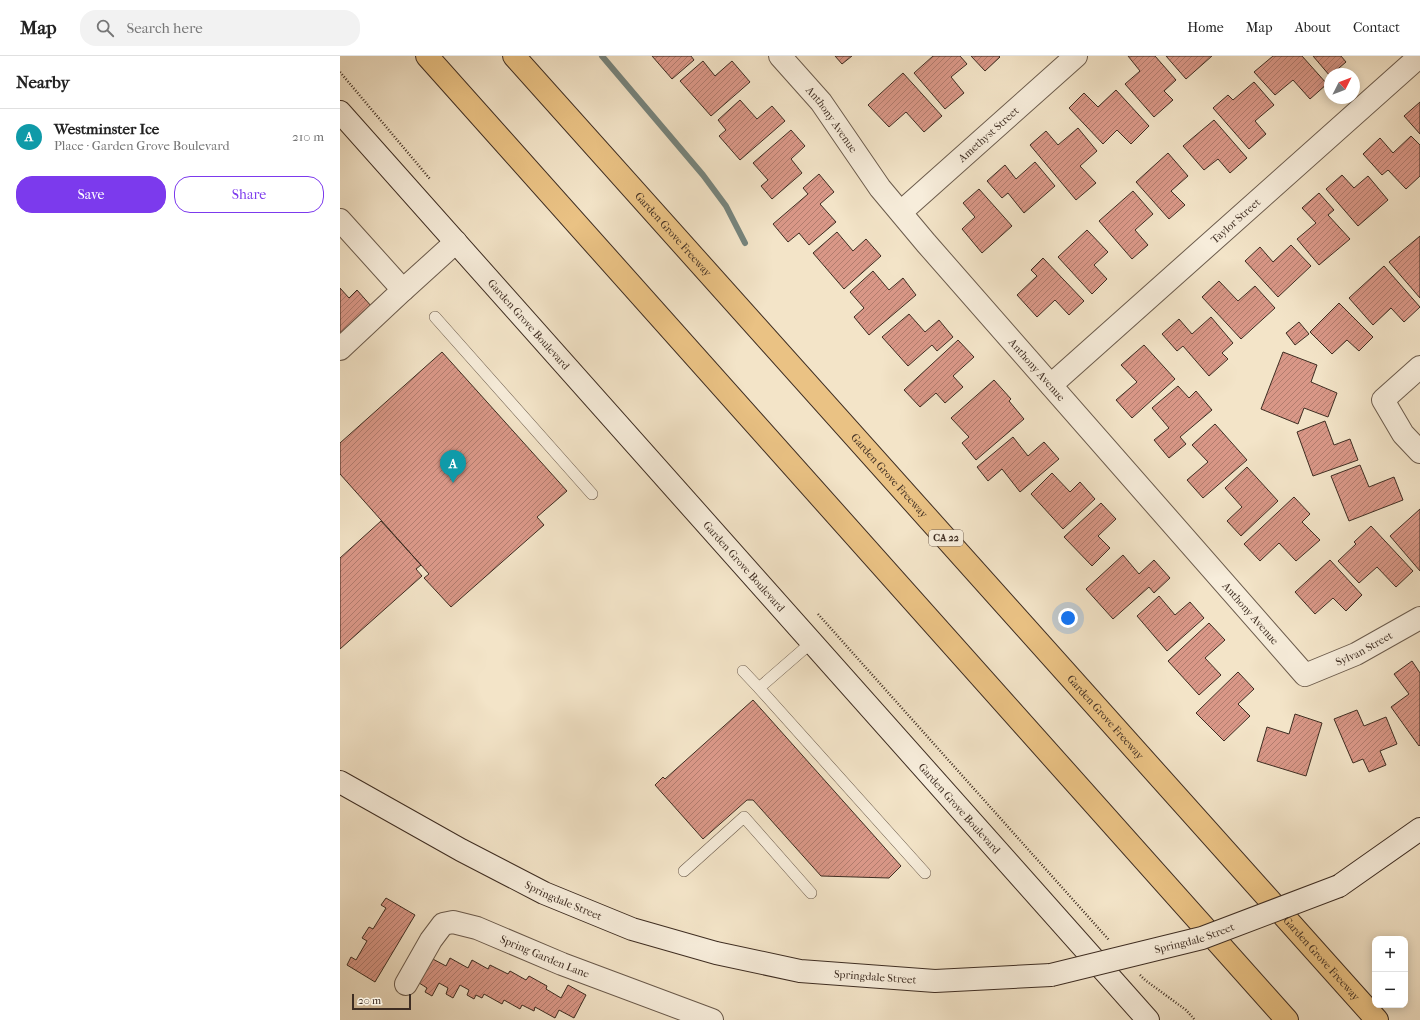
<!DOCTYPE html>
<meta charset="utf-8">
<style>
:root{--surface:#fff;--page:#f2f2f2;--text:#222;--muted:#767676;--line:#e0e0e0;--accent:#7c3aed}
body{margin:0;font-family:"IM FELL French Canon",serif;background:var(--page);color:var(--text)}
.controls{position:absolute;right:12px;bottom:12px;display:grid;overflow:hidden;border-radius:8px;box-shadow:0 2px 10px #0003}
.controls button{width:36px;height:36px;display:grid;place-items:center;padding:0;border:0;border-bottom:1px solid var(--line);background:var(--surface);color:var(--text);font:20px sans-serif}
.compass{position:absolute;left:984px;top:12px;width:36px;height:36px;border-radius:50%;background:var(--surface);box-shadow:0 2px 10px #0003;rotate:48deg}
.scale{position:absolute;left:12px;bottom:10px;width:59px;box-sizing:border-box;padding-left:4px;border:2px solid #3e2d22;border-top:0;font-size:11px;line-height:14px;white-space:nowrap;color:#3e2d22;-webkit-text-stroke:3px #f7eddb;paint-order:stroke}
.you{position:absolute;left:728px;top:562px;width:14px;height:14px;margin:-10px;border:3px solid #fff;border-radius:50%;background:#1a73e8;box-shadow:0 0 0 6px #1a73e833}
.badge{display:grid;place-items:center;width:26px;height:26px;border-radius:50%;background:var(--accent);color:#fff;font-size:13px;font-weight:700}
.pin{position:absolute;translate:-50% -33px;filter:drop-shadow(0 1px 2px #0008)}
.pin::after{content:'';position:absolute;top:21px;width:14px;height:12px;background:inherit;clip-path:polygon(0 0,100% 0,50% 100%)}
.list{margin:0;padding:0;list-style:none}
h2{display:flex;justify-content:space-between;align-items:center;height:52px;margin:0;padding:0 16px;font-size:17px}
h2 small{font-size:13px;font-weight:400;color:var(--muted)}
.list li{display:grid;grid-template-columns:26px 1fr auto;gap:12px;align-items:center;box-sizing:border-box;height:56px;padding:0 16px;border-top:1px solid var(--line)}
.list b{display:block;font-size:15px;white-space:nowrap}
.list p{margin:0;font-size:13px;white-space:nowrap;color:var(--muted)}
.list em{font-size:13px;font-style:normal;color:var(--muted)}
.actions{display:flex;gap:8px;padding:12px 16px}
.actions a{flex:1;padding:9px 0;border:1px solid var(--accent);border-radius:16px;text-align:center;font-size:14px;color:var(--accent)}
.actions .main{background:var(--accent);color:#fff}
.icon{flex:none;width:22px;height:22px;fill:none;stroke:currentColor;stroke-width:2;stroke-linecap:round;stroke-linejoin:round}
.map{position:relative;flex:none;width:1080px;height:964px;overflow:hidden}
header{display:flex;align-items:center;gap:24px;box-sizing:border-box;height:56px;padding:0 20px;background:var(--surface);border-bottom:1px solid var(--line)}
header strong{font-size:19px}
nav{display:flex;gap:22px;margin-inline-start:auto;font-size:14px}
.search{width:280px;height:36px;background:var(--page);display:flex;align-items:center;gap:10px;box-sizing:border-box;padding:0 14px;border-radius:16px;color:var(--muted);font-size:15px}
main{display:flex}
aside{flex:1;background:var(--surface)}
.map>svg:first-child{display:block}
</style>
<header>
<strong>Map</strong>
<div class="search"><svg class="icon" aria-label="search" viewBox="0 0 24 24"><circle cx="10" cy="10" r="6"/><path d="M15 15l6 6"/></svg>Search here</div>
<nav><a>Home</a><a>Map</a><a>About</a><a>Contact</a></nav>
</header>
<main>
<aside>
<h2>Nearby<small></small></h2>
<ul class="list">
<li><span class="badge" style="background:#0f9aa8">A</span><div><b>Westminster Ice</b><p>Place · Garden Grove Boulevard</p></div><em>210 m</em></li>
</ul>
<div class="actions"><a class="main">Save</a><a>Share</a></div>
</aside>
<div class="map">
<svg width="1080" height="964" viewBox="0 0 1080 964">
<defs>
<pattern id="building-hatch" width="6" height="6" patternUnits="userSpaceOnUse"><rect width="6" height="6" fill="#d99787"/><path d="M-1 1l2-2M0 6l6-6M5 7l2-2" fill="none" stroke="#b17c6e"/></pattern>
</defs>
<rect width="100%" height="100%" fill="#f3e4c8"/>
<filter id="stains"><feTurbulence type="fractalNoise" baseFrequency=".005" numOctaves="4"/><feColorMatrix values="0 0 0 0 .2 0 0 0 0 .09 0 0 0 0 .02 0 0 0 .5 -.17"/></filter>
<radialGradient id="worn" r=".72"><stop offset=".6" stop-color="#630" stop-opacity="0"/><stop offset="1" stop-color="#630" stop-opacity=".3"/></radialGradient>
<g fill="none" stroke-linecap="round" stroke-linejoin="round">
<path stroke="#76847d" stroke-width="6" d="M262 0 363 119 386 150 405 187"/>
</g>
<path fill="url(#building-hatch)" stroke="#3e2d22" d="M312 0H351L354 4 332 23Z
M495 0H512L502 8Z
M593 0H620L627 8 611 21 624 37 605 53 574 17Z
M631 0H659L660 1 645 15Z
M788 0H815L836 24 824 35 833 44 814 61 785 28 800 15Z
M826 0H872L846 23Z
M933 0H962L987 28 970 43 953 24 935 39 914 16Z
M973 0H1001L1006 6 992 18H990V20Z
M363 5 375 20 392 5 410 26 371 60 340 25Z
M563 17 602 60 584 76 566 56 549 71 528 49Z
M914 26 934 49 915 65 926 78 909 93 873 52 888 39 893 44Z
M776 34 809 70 791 88 777 74 763 88 729 52 744 37 758 51Z
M400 44 417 63 432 50 445 65 400 104 379 80 386 74 378 64Z
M1080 46V78L1064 60Z
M874 64 907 102 890 117 878 103 864 114 843 90Z
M738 72 757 95 740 110 756 127 736 144 690 89 706 75 718 89Z
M451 74 465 90 451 103 462 117 432 143 421 130 428 124 413 107Z
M1071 80 1080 89V120L1066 133 1048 114 1042 119 1023 98 1040 82 1053 97Z
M828 97 848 120 831 135 845 149 829 163 796 126Z
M695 106 715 130 684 157 668 137 662 142 647 125 665 109 676 123Z
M479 118 494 136 480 148 496 166 469 189 459 177 448 186 433 168 468 138 463 132Z
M1002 119 1014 132 1028 120 1048 144 1018 170 986 133Z
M639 133 672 170 642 197 622 173 635 161 623 147Z
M793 135 813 158 795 174 808 189 792 203 759 165Z
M979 137 994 154 988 159 1010 183 979 209 957 183 976 167 962 152Z
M747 174 768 196 754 209 767 223 752 238 718 201Z
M497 176 513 195 526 183 541 200 504 233 473 197Z
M1080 180V242L1049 206Z
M951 189 971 210 938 241 905 205 920 191 933 206Z
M703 202 744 245 729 259 715 244 697 261 677 239 697 220 691 214Z
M1044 210 1080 251 1064 266 1051 252 1033 269 1009 242Z
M533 215 549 234 563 222 576 239 529 279 514 261 524 252 510 236Z
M879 225 898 245 915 230 935 252 901 283 862 241Z
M0 232 9 242 17 234 32 251 0 279Z
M999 247 1033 281 1019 295 1007 284 992 298 970 276Z
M569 258 585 276 599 264 613 281 597 295 592 289 568 310 542 281Z
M871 261 893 287 882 297 888 303 869 320 843 290 837 295 822 278 839 263 852 278Z
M959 266 969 278 955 289 946 277Z
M618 284 634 301 613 320 623 331 605 347 596 337 580 351 564 334Z
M804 289 835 323 792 362 776 344 797 326 781 309Z
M102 296 227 435 197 461 204 469 111 551 84 522 89 518 0 418V387Z
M943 296 977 309 971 326 997 337 988 361 964 352 958 368 921 353Z
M654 324 671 343 669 345 684 363 636 404 622 387 629 381 611 362Z
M838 330 849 342 856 335 872 354 840 381 846 388 829 402 814 384 829 372 812 352Z
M985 365 994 389 1010 383 1018 404 973 420 957 376Z
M875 368 907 404 863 442 847 424 868 406 852 389Z
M673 381 688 400 704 386 719 403 680 436 662 413 648 425 637 411Z
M1020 409 1029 431 1054 421 1063 444 1009 465 991 420Z
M907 411 938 445 901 480 887 465 902 451 885 432Z
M712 417 730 436 740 426 755 443 723 473 691 438Z
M954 441 970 458 962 466 980 484 956 505 939 487 920 505 904 488Z
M761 447 776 463 758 480 770 492 752 510 724 481Z
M1080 453V515L1050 480Z
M41 465 81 509 76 513 82 520 0 593V502Z
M1031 470 1073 515 1056 531 1037 511 1019 527 998 505 1016 488 1014 486Z
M783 499 799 518 814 504 830 522 814 537 809 531 773 563 746 533Z
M990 504 1022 539 1006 555 993 542 975 558 955 536Z
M819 540 835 559 850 546 864 562 827 595 797 560Z
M869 567 885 584 865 602 881 619 859 639 828 605Z
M1072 605 1080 617V689L1079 690 1051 651 1069 638 1054 618Z
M898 616 914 633 898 648 910 660 884 685 856 657Z
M413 644 561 810 549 822 481 820 413 744H407L363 783 315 729 323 721 325 723Z
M1017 654 1024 670 1046 661 1057 688 1040 695 1046 709 1029 716 1023 703 1013 707 994 663Z
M955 658 982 667 966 720 917 705 927 671 949 678Z
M46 842 75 859 35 926 7 909 11 901 16 904 27 885 22 882 29 871 33 873 46 852 41 849Z
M89 901 106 910 110 902 128 912 132 904 148 913 150 909 168 918 170 915 186 924 189 920 207 930 206 933 221 942 228 929 246 939 234 962 219 954 215 962 195 951 194 955 182 949 180 953 164 944 162 948 144 938 142 942 136 939 134 943 127 939 129 934 120 929 113 942 106 938 108 932 99 927 92 940 85 936 87 932 76 925Z"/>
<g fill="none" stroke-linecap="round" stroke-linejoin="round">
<defs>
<path id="lane" d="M95 261 252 438
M472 586 419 632 585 817
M403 615 419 632
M344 815 404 761 471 837"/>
<g id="street">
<path id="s1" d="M440 0 481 46 540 132 586 187 965 619 1016 598 1080 562"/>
<path id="s2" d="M561 156 736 0"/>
<path d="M0 164 63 234 116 186"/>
<path d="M0 293 63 234"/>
<path d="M1080 311 1043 344 1063 378 1080 396"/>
<path id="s3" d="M711 329 1080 0"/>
<path id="s4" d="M66 928 91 884 103 868 113 866 137 872 222 908 372 964"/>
</g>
<g id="secondary">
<path id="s5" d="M0 56 808 964"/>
<path id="s6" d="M0 726 121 794 204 837 292 873 376 897 460 915 595 925 711 919"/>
<path d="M999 830 1080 773"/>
</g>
<g id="highway">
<path d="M87 0 947 964"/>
<path id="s7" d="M174 0 1037 964"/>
</g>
</defs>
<use href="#lane" stroke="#6b5b4c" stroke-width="12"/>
<use href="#street" stroke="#6b5b4c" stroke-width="24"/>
<use href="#secondary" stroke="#3e2d22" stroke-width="24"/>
<use href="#highway" stroke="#3e2d22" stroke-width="24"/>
<path stroke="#3e2d22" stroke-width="2.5" stroke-dasharray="1 2" stroke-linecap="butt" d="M0 16 90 123
M478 558 769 884
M800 919 805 924 846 954 855 964"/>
<use href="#lane" stroke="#f7eddb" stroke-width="11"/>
<use href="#street" stroke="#f7eddb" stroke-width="22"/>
<use href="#secondary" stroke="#f7eddb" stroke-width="22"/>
<use href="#highway" stroke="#eac284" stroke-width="22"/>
<defs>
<g id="secondary-bridge">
<path id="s8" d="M711 919 862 882 999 830"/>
</g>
</defs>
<use href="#secondary-bridge" stroke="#3e2d22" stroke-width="24" stroke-linecap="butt"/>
<use href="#secondary-bridge" stroke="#f7eddb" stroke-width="22"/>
</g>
<g text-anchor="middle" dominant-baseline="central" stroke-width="3" stroke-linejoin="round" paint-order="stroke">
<rect fill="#f7eddb" stroke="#76675a" stroke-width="1" x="589" y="474" width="34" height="16" rx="3"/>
<g font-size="10" font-weight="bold" fill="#3e2d22">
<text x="606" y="482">CA 22</text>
</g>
<g font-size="11" fill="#3e2d22" stroke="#f7eddb">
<text stroke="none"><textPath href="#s1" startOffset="82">Anthony Avenue</textPath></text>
<text stroke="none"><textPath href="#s2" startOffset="117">Amethyst Street</textPath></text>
<text stroke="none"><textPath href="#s3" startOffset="247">Taylor Street</textPath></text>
<text stroke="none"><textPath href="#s7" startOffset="239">Garden Grove Freeway</textPath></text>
<text stroke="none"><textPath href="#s5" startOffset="284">Garden Grove Boulevard</textPath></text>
<text stroke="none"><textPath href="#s1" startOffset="406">Anthony Avenue</textPath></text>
<text stroke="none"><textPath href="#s7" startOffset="563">Garden Grove Freeway</textPath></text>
<text stroke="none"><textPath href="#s5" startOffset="608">Garden Grove Boulevard</textPath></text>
<text stroke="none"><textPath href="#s1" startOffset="730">Anthony Avenue</textPath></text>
<text stroke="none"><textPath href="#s1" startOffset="877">Sylvan Street</textPath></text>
<text stroke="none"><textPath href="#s7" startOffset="887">Garden Grove Freeway</textPath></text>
<text stroke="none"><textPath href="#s5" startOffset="932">Garden Grove Boulevard</textPath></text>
<text stroke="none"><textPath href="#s6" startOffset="253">Springdale Street</textPath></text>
<text stroke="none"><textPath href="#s8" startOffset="148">Springdale Street</textPath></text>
<text stroke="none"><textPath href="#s4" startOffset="179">Spring Garden Lane</textPath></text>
<text stroke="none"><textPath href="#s7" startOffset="1211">Garden Grove Freeway</textPath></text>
<text stroke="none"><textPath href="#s6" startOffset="576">Springdale Street</textPath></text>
</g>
</g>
<rect width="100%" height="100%" filter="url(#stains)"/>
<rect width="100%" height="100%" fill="url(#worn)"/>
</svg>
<div class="controls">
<button>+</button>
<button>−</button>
</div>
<svg class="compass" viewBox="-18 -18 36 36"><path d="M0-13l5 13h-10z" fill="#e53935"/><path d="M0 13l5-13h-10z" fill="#767676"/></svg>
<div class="scale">20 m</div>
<div class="you"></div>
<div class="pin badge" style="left:113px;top:427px;background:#0f9aa8">A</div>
</div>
</main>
